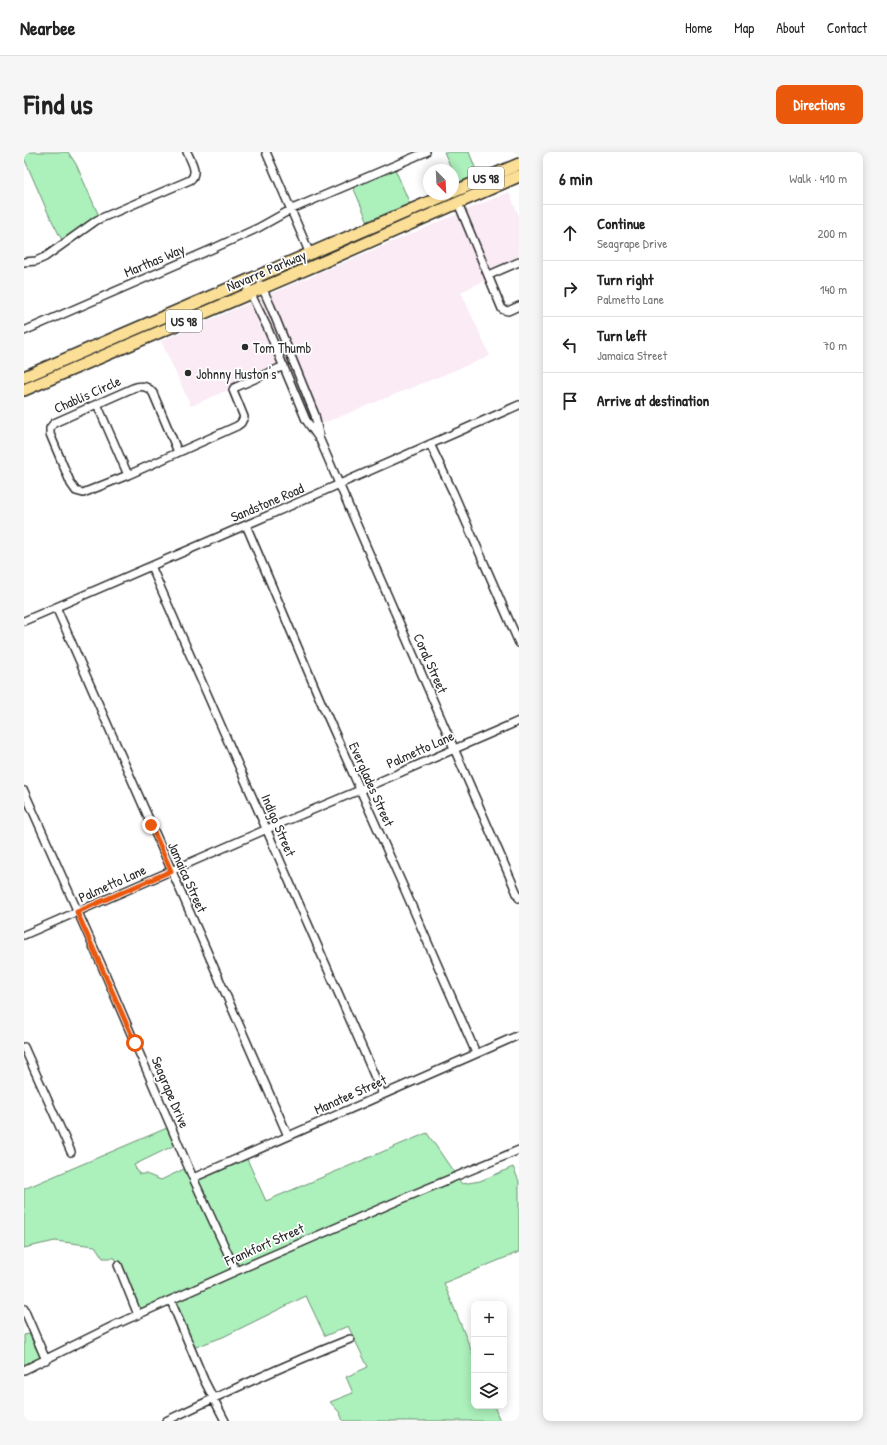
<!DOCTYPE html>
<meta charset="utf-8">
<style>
:root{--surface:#fff;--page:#f6f6f6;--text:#222;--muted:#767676;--line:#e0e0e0;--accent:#ea580c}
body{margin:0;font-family:"Patrick Hand",sans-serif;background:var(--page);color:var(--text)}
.controls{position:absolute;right:12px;bottom:12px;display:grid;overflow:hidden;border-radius:8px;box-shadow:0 2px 10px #0003}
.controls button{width:36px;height:36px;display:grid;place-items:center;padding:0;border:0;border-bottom:1px solid var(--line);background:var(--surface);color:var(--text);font:20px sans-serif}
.compass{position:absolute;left:399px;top:12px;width:36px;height:36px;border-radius:50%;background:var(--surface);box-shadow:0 2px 10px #0003;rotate:156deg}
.stop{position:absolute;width:12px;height:12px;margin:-9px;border:3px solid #ea580c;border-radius:50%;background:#fff}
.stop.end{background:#ea580c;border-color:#fff;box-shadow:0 1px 4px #0008}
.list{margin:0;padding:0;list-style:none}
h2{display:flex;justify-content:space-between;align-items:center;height:52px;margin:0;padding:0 16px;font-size:17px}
h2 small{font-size:13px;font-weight:400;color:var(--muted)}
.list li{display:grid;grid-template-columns:26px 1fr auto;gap:12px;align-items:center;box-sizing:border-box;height:56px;padding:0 16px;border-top:1px solid var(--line)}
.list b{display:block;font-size:15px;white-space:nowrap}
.list p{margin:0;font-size:13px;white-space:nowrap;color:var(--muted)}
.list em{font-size:13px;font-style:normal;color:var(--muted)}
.icon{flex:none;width:22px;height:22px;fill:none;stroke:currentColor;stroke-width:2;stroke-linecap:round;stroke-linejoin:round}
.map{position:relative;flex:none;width:495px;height:1269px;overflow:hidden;border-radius:8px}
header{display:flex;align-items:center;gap:24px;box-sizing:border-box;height:56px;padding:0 20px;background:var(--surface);border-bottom:1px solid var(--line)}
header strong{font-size:19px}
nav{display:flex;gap:22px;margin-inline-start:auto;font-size:14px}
.intro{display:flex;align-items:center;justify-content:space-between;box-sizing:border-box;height:96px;padding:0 24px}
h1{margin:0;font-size:28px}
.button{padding:10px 18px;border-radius:8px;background:var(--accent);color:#fff;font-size:14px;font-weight:700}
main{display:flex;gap:24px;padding:0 24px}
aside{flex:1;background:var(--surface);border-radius:8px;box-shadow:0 2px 10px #0003}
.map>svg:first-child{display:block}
</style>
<header>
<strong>Nearbee</strong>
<nav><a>Home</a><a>Map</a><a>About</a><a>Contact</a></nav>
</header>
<div class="intro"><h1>Find us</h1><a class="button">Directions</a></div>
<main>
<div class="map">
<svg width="495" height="1269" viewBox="0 0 495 1269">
<rect width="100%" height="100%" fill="#fff"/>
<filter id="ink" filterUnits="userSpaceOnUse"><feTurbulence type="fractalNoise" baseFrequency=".025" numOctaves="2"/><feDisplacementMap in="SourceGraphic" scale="8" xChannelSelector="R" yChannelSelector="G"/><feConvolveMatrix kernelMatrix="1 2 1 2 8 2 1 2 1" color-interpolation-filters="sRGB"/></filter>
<g filter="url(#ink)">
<path fill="#faebf5" d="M485 40 495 64V107L466 120 440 59Z
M436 61 464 127 437 140 466 204 295 273 244 143Z
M240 144 288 263 290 274 285 267 232 148Z
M228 150 256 212 206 237 167 254 137 189Z"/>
<path fill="#acf0bb" stroke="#6c8e73" d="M0 0H44L52 12 75 64 39 90 24 61 0 6Z
M420 0H445L454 23 434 31Z
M371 17 386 52 344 70 329 35Z
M143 976 151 993 110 1013 115 1022H122L137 1028 162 1016 209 1118 116 1159 91 1106H79L71 1094 31 1089 0 1096V1037Z
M403 981 431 1022 213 1116 173 1029 223 1007 242 1049Z
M489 1015 495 1029V1100L420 1131 450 1205V1254H470L476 1269H319L316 1261 306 1250 329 1241 322 1225 344 1215 324 1174 301 1184 282 1144 199 1185 169 1196 150 1150 292 1087 434 1027 438 1032 456 1029Z
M5 1182 17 1207 0 1215V1183Z"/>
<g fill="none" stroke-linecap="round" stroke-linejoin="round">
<defs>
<path id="minor" d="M242 0 286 102
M434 51 478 157 480 158 484 159 495 154
M0 110 12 109 21 105 73 68 166 28C175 21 167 9 163 0
M465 123 495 110
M221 130 243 175 282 268 296 288 495 746
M237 133 247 155 291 263 295 283
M0 179 186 98 234 76 268 57 402 0
M209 238 210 236 260 214
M73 252 104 323
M406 292 429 340 495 491
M154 300 129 241C124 234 117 233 109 236L30 271 26 276V282L47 332 52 339 59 341 104 323 213 274 217 271 220 265 209 238
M222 373 297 550 380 736 452 901
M127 414 341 902 358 942
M32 455 264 984
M0 469 259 357 495 253
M0 639 77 812 169 1026 212 1119
M0 783 243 677 336 638 495 569
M0 895 47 1000
M169 1026 495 883
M94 1113 114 1163
M147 1149 180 1228 201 1269
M0 1157 22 1208
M0 1218 95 1171 212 1119 378 1047 495 998
M142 1269C202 1240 263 1212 326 1187"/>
<path id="highway" d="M429 40 495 12
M0 225 424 42
M0 238 313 104 495 24"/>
</defs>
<use href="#minor" stroke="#2b2b2b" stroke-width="10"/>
<use href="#highway" stroke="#2b2b2b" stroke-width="14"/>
<use href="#minor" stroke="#fff" stroke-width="7"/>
<use href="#highway" stroke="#fbdf96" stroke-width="11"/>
</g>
</g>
<g fill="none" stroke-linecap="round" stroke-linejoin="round" filter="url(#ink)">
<path stroke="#ea580c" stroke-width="5" d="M111 891 53 760 147 719 127 673"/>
</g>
<g fill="#2b2b2b" stroke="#fff" stroke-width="1.5">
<circle cx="221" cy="195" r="4"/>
<circle cx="164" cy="221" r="4"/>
</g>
<g text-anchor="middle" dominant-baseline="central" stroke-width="3.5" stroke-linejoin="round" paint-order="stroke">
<g fill="#fff" stroke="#6b6b6b" stroke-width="1">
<rect x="444" y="15" width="36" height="22" rx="3"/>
<rect x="142" y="158" width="36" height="22" rx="3"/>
</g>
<g font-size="13" font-weight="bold" fill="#2b2b2b">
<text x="462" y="26">US 98</text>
<text x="160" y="169">US 98</text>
</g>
<g font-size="14" fill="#2b2b2b" stroke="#fff">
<text transform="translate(130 108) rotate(-23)">Marthas Way</text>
<text transform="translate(242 118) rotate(-23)">Navarre Parkway</text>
<text transform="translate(63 242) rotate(-24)">Chablis Circle</text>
<text transform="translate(243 350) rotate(-23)">Sandstone Road</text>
<text transform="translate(407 511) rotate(66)">Coral Street</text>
<text transform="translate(396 597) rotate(-24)">Palmetto Lane</text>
<text transform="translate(348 632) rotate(66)">Everglades Street</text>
<text transform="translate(255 673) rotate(67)">Indigo Street</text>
<text transform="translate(164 725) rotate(66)">Jamaica Street</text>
<text transform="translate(88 731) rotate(-24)">Palmetto Lane</text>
<text transform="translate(147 940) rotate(67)">Seagrape Drive</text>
<text transform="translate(326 942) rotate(-24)">Manatee Street</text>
<text transform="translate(240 1092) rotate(-24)">Frankfort Street</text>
</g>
<g font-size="14" fill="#2b2b2b" stroke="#fff" text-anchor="start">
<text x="229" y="195">Tom Thumb</text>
<text x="172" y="221">Johnny Huston's</text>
</g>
</g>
</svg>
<div class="controls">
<button>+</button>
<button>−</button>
<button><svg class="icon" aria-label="layers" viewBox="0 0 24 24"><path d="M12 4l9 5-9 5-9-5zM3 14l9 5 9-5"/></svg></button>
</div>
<svg class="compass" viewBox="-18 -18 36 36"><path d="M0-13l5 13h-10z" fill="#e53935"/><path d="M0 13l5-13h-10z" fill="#767676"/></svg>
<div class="stop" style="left:111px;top:891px"></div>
<div class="stop end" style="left:127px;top:673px"></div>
</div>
<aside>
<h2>6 min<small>Walk · 410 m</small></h2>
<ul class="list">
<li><svg class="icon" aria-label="ahead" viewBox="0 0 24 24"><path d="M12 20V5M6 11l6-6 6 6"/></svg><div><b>Continue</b><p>Seagrape Drive</p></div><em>200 m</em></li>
<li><svg class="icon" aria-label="right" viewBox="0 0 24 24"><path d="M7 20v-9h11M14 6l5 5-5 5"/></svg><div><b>Turn right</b><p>Palmetto Lane</p></div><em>140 m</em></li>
<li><svg class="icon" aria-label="left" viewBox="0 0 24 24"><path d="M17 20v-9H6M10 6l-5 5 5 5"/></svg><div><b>Turn left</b><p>Jamaica Street</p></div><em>70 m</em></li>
<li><svg class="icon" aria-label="arrive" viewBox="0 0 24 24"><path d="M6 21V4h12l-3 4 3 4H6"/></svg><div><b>Arrive at destination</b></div></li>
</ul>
</aside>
</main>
